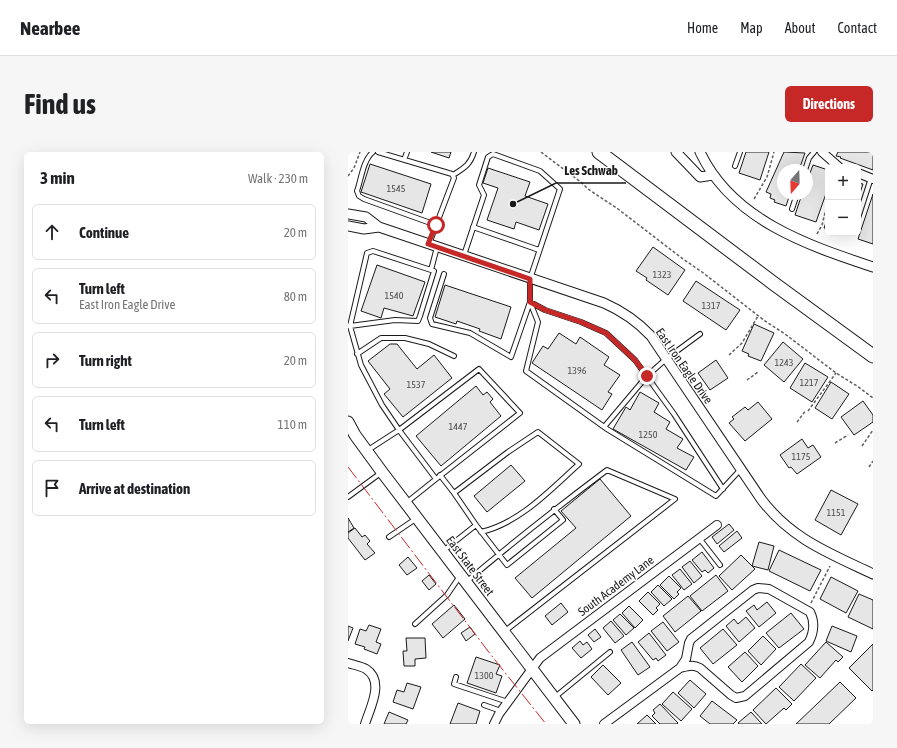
<!DOCTYPE html>
<meta charset="utf-8">
<style>
:root{--surface:#fff;--page:#f6f6f6;--text:#202124;--muted:#757577;--line:#e0e0e0;--accent:#c62828}
body{margin:0;font-family:"Asap Condensed",sans-serif;background:var(--page);color:var(--text)}
.controls{position:absolute;right:12px;top:12px;display:grid;overflow:hidden;border-radius:6px;box-shadow:0 4px 16px #0002}
.controls button{width:36px;height:36px;display:grid;place-items:center;padding:0;border:0;border-bottom:1px solid var(--line);background:var(--surface);color:var(--text);font:20px sans-serif}
.compass{position:absolute;left:429px;top:12px;width:36px;height:36px;border-radius:50%;background:var(--surface);box-shadow:0 4px 16px #0002;rotate:199deg}
.stop{position:absolute;width:12px;height:12px;margin:-9px;border:3px solid #c62828;border-radius:50%;background:#fff}
.stop.end{background:#c62828;border-color:#fff;box-shadow:0 1px 4px #0008}
.list{margin:0;padding:0;list-style:none}
h2{display:flex;justify-content:space-between;align-items:center;height:52px;margin:0;padding:0 16px;font-size:17px}
h2 small{font-size:13px;font-weight:400;color:var(--muted)}
.list li{display:grid;grid-template-columns:26px 1fr auto;gap:12px;align-items:center;box-sizing:border-box;height:56px;margin:0 8px 8px;padding:0 8px;border:1px solid var(--line);border-radius:6px}
.list b{display:block;font-size:15px;white-space:nowrap}
.list p{margin:0;font-size:13px;white-space:nowrap;color:var(--muted)}
.list em{font-size:13px;font-style:normal;color:var(--muted)}
.icon{flex:none;width:22px;height:22px;fill:none;stroke:currentColor;stroke-width:2;stroke-linecap:round;stroke-linejoin:round}
.map{position:relative;flex:none;width:525px;height:572px;overflow:hidden;border-radius:6px}
header{display:flex;align-items:center;gap:24px;box-sizing:border-box;height:56px;padding:0 20px;background:var(--surface);border-bottom:1px solid var(--line)}
header strong{font-size:19px}
nav{display:flex;gap:22px;margin-inline-start:auto;font-size:14px}
.intro{display:flex;align-items:center;justify-content:space-between;box-sizing:border-box;height:96px;padding:0 24px}
h1{margin:0;font-size:28px}
.button{padding:10px 18px;border-radius:6px;background:var(--accent);color:#fff;font-size:14px;font-weight:700}
main{display:flex;gap:24px;padding:0 24px}
aside{flex:1;background:var(--surface);border-radius:6px;box-shadow:0 4px 16px #0002}
.map>svg:first-child{display:block}
</style>
<header>
<strong>Nearbee</strong>
<nav><a>Home</a><a>Map</a><a>About</a><a>Contact</a></nav>
</header>
<div class="intro"><h1>Find us</h1><a class="button">Directions</a></div>
<main>
<aside>
<h2>3 min<small>Walk · 230 m</small></h2>
<ul class="list">
<li><svg class="icon" aria-label="ahead" viewBox="0 0 24 24"><path d="M12 20V5M6 11l6-6 6 6"/></svg><div><b>Continue</b></div><em>20 m</em></li>
<li><svg class="icon" aria-label="left" viewBox="0 0 24 24"><path d="M17 20v-9H6M10 6l-5 5 5 5"/></svg><div><b>Turn left</b><p>East Iron Eagle Drive</p></div><em>80 m</em></li>
<li><svg class="icon" aria-label="right" viewBox="0 0 24 24"><path d="M7 20v-9h11M14 6l5 5-5 5"/></svg><div><b>Turn right</b></div><em>20 m</em></li>
<li><svg class="icon" aria-label="left" viewBox="0 0 24 24"><path d="M17 20v-9H6M10 6l-5 5 5 5"/></svg><div><b>Turn left</b></div><em>110 m</em></li>
<li><svg class="icon" aria-label="arrive" viewBox="0 0 24 24"><path d="M6 21V4h12l-3 4 3 4H6"/></svg><div><b>Arrive at destination</b></div></li>
</ul>
</aside>
<div class="map">
<svg width="525" height="572" viewBox="0 0 525 572">
<rect width="100%" height="100%" fill="#fff"/>
<path fill="#e6e6e6" stroke="#1a1a1a" d="M83 0H103L101 6Z
M398 0H421L412 28 391 21Z
M436 0 457 1 451 18H435V42H442L438 54 426 50 427 48 422 46 423 42 418 40Z
M490 0H525V18L492 6 493 5 488 4Z
M22 12 83 32 74 61 13 40Z
M465 13 480 18V36L468 70 447 63 454 42H459V29Z
M140 16 182 30 177 44 200 52 191 78 168 70 166 77 139 68 150 36 135 31Z
M510 31 515 32 510 47Z
M525 42V92L510 87Z
M480 65V77L476 76Z
M305 95 337 118 320 143 298 128 299 126 288 119Z
M29 113 77 130 65 164 36 156 33 166 13 159Z
M348 129 392 158 378 178 335 149Z
M97 133 163 155 153 187 131 179 132 177 109 169 108 172 87 165Z
M406 172 426 181 413 209 400 204 401 202 394 199Z
M211 181 228 192 232 185 261 205 256 213 272 223 260 240 264 242 254 258 184 211 195 194 200 197Z
M435 190 455 207 436 230 416 213Z
M42 192H49L69 217 86 203 104 226 55 265 36 242 42 237 20 209Z
M368 208 380 226 362 238 350 221Z
M457 211 480 225 464 250 442 236Z
M483 230 501 242 484 267 467 256Z
M128 234 135 243 139 240 145 247 142 250 153 264 93 314 68 284Z
M292 240 311 251 306 260 322 270 318 277 335 287 329 296 346 305 338 318 265 277 278 255 282 258Z
M515 249 525 263V270L506 283 493 265Z
M410 250 424 267 397 289 381 271 386 267 384 265 397 255 400 258Z
M454 287 460 296 465 293 473 305 449 322 443 315 441 316 432 303Z
M163 313 177 329 139 360 126 344Z
M252 327 283 364 184 446 167 426 228 376 213 359Z
M483 338 510 352 493 383 467 368Z
M0 366 6 376 0 380Z
M381 372 386 378 369 392 364 385Z
M7 376 14 385 17 383 22 389 19 392 27 401 17 408 0 386V381Z
M389 379 394 386 376 400 371 394Z
M411 390 426 394 420 418 404 414Z
M431 398 473 418 462 439 421 419Z
M354 400 366 416 360 421 357 418 354 420 344 408Z
M393 403 407 417 384 438 371 424Z
M60 405 69 416 59 423 51 413Z
M342 409 354 424 346 431 334 415Z
M332 417 344 432 336 438 324 423Z
M81 423 88 432 81 438 74 429Z
M368 423 380 439 354 459 342 444Z
M321 424 333 436 329 440 331 442 326 447 312 433Z
M483 425 510 439 498 461 472 447Z
M310 433 324 447 316 454 303 440Z
M300 440 312 452 308 456 310 458 305 463 291 449Z
M511 442 525 448V477L500 465Z
M340 444 353 459 327 480 315 464Z
M419 450 428 461 411 475 398 459 406 453 409 458Z
M213 451 220 460 204 473 197 464Z
M106 453 117 467 95 486 84 472Z
M281 454 295 468 287 476 274 461Z
M443 461 456 477 431 496 418 481Z
M272 462 286 476 278 483 265 468Z
M398 465 407 476 391 490 378 474 386 467 390 472Z
M263 469 276 484 267 491 255 476Z
M315 470 331 490 319 499 303 479Z
M21 473 33 477 28 490 33 492 29 502 16 497 17 495 7 492 12 477 18 479Z
M0 474 5 476 0 489Z
M484 474 509 484 503 500 478 489Z
M122 475 127 482 118 489 113 481Z
M247 477 253 485 246 490 240 483Z
M375 477 389 493 365 512 352 496Z
M301 481 318 503 310 509 308 506 305 508 290 490Z
M415 484 428 497 413 513 400 499Z
M58 486H77L78 506 67 507V514H56L55 499H59Z
M232 489 235 493 239 490 244 497 233 506 224 496Z
M284 490 302 515 290 523 273 498Z
M478 490 495 505 490 510 488 508 472 526 457 513Z
M525 492V538L524 539 501 516Z
M397 500 410 514 394 530 380 515Z
M128 505 152 513 148 522 154 524 148 541 119 531Z
M453 512 468 526 446 549 431 535Z
M255 513 273 531 260 543 243 525Z
M342 528 358 542 346 556 330 541Z
M492 530 508 546 481 572H448Z
M59 531 73 535 65 557 45 550 49 538 56 540Z
M428 536 444 552 438 558 436 556 418 572 405 558Z
M325 540 344 557 333 569 314 552Z
M364 549 389 568 385 572H362L352 564Z
M110 551 132 559 128 572H102Z
M312 552 330 571 329 572H312L304 564 307 561 305 558Z
M41 560 60 568 58 572H36Z
M403 560 414 572H391L390 571Z
M299 563 308 572H289Z"/>
<g fill="none" stroke-linecap="round" stroke-linejoin="round">
<defs>
<path id="service" d="M25 0C15 8 13 28 9 39L11 44 16 47 88 73
M30 0 104 22 106 26 81 92
M56 8 59 0
M387 14 392 0
M457 18 461 6 466 0
M105 23C116 16 122 13 126 0
M444 57 449 42
M510 66 523 26
M125 75 191 98
M116 103 136 43 131 33 140 5 145 2 192 19 212 37 182 127V150L190 170 178 219 259 277 368 344 392 318
M96 122 82 166 84 172 122 181 163 205 182 150 197 158 233 170 258 181 287 208 326 262 375 337
M0 174H2L19 101 25 99 83 118 89 95
M9 202 33 186H57L81 192 106 204
M131 217 172 261 88 327 51 278Z
M256 275 299 224 318 207 352 182
M20 298 51 278 34 253 13 213 2 174 47 168 70 169 72 164 86 119 83 118
M92 323 106 341
M0 345 34 320
M58 351 88 327
M128 373 159 413 215 368 206 357
M41 385 69 366
M351 386 372 413
M95 399 128 373 106 341 160 300 190 280 231 312C202 338 172 371 133 380
M118 430C164 391 211 354 259 318L327 347 157 479
M67 472 99 443 112 424
M108 525 106 532 160 550
M207 545 262 500
M136 553 153 559"/>
<path id="minor" d="M474 0 491 15
M510 21 525 27
M410 436 421 437 462 460C467 470 466 480 461 490L397 544 388 546 383 543 352 516C345 512 340 514 332 516L338 507 341 491 343 487 405 438Z
M0 511C6 513 13 514 18 517 37 529 22 556 17 572
M146 572 151 562 192 506 369 373
M256 572 332 516"/>
<path id="tertiary" d="M328 0 352 25 365 23
M352 0C384 68 459 93 525 115
M0 62 18 65 31 75 16 77 0 74
M31 75 256 151C274 159 289 169 303 184L413 347C443 387 481 401 525 422"/>
<path id="secondary" d="M0 270 7 283 34 320 226 572"/>
<path id="trunk" d="M251 0 425 131 525 204"/>
</defs>
<use href="#service" stroke="#1a1a1a" stroke-width="6"/>
<use href="#minor" stroke="#1a1a1a" stroke-width="10"/>
<use href="#tertiary" stroke="#1a1a1a" stroke-width="11"/>
<use href="#secondary" stroke="#1a1a1a" stroke-width="13"/>
<use href="#trunk" stroke="#1a1a1a" stroke-width="15"/>
<path stroke="#5f5f5f" stroke-width="1.5" stroke-dasharray="3 2" stroke-linecap="butt" d="M193 0 234 31 240 37 270 57 335 107 354 120 417 169 437 182 488 221 509 234 525 246
M0 24 6 16 12 0
M406 47 419 25 426 0
M469 82 474 73 480 49
M381 203 394 191 410 164
M399 228 410 220
M460 259 488 221
M449 270 458 258
M487 291 500 283
M514 294 525 278
M521 315 525 309
M463 451 482 414"/>
<use href="#service" stroke="#fff" stroke-width="4"/>
<use href="#minor" stroke="#fff" stroke-width="8"/>
<use href="#tertiary" stroke="#fff" stroke-width="9"/>
<use href="#secondary" stroke="#fff" stroke-width="11"/>
<use href="#trunk" stroke="#fff" stroke-width="13"/>
<path stroke="#c62828" stroke-width="1" stroke-dasharray="14 3 2 3" stroke-linecap="butt" d="M0 315 143 503 198 572"/>
</g>
<g fill="none" stroke-linecap="round" stroke-linejoin="round">
<path stroke="#c62828" stroke-width="5" d="M88 73 80 92 182 127V150L197 158 233 170 258 181 287 208 299 224"/>
</g>
<g text-anchor="middle" dominant-baseline="central" stroke-width="3" stroke-linejoin="round" paint-order="stroke">
<g font-size="10" fill="#4d4d4d">
<text x="48" y="36">1545</text>
<text x="314" y="122">1323</text>
<text x="46" y="143">1540</text>
<text x="363" y="153">1317</text>
<text x="436" y="210">1243</text>
<text x="229" y="218">1396</text>
<text x="461" y="230">1217</text>
<text x="68" y="232">1537</text>
<text x="110" y="274">1447</text>
<text x="300" y="282">1250</text>
<text x="453" y="304">1175</text>
<text x="488" y="360">1151</text>
<text x="136" y="523">1300</text>
</g>
<g font-size="12" fill="#1a1a1a" stroke="#fff">
<text transform="translate(336 214) rotate(55)">East Iron Eagle Drive</text>
<text transform="translate(122 414) rotate(53)">East State Street</text>
<text transform="translate(268 434) rotate(-37)">South Academy Lane</text>
</g>
</g>
<path fill="none" stroke="#1a1a1a" stroke-width="1.5" d="M165 52L208 31H278"/>
<circle fill="#1a1a1a" stroke="#fff" stroke-width="1.5" cx="165" cy="52" r="4"/>
<g font-size="13" text-anchor="middle" font-weight="bold" fill="#1a1a1a" stroke="#fff" stroke-width="3" stroke-linejoin="round" paint-order="stroke">
<text x="243" y="23">Les Schwab</text>
</g>
</svg>
<div class="controls">
<button>+</button>
<button>−</button>
</div>
<svg class="compass" viewBox="-18 -18 36 36"><path d="M0-13l5 13h-10z" fill="#e53935"/><path d="M0 13l5-13h-10z" fill="#757577"/></svg>
<div class="stop" style="left:88px;top:73px"></div>
<div class="stop end" style="left:299px;top:224px"></div>
</div>
</main>
